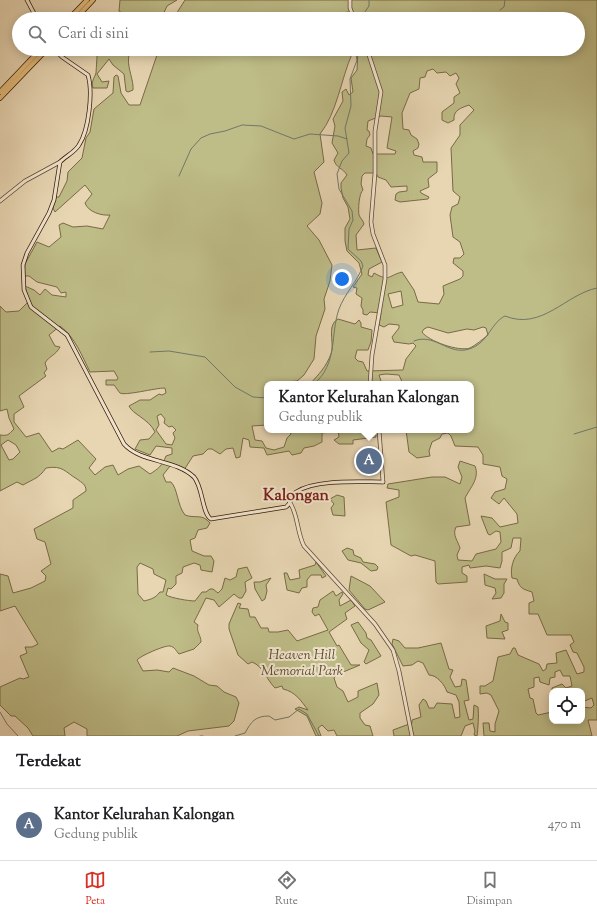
<!DOCTYPE html>
<html lang="id">
<style>
:root{--surface:#fff;--page:#f6f6f6;--text:#202124;--muted:#757577;--line:#e0e0e0;--accent:#d93025}
body{margin:0;font-family:"Sorts Mill Goudy",serif;background:var(--page);color:var(--text)}
.controls{position:absolute;right:12px;bottom:12px;display:grid;overflow:hidden;border-radius:8px;box-shadow:0 2px 10px #0003}
.controls button{width:36px;height:36px;display:grid;place-items:center;padding:0;border:0;border-bottom:1px solid var(--line);background:var(--surface);color:var(--text);font:20px sans-serif}
.you{position:absolute;left:342px;top:279px;width:14px;height:14px;margin:-10px;border:3px solid #fff;border-radius:50%;background:#1a73e8;box-shadow:0 0 0 6px #1a73e833}
.badge{display:grid;place-items:center;width:26px;height:26px;border-radius:50%;background:var(--accent);color:#fff;font-size:13px;font-weight:700}
.pin{position:absolute;translate:-50% -50%;border:2px solid #fff;box-shadow:0 1px 4px #0006}
.popup{position:absolute;left:264px;top:381px;width:210px;height:52px;box-sizing:border-box;display:grid;place-content:center;border-radius:8px;background:var(--surface);filter:drop-shadow(0 1px 3px #0005);font-size:13px;white-space:nowrap;color:var(--muted)}
.popup b{font-size:15px;color:var(--text)}
.popup::after{content:'';position:absolute;left:50%;top:100%;margin-left:-8px;border:8px solid transparent;border-top-color:var(--surface)}
.list{margin:0;padding:0;list-style:none}
h2{display:flex;justify-content:space-between;align-items:center;height:52px;margin:0;padding:0 16px;font-size:17px}
h2 small{font-size:13px;font-weight:400;color:var(--muted)}
.list li{display:grid;grid-template-columns:26px 1fr auto;gap:12px;align-items:center;box-sizing:border-box;height:72px;padding:0 16px;border-top:1px solid var(--line)}
.list b{display:block;font-size:15px;white-space:nowrap}
.list p{margin:0;font-size:13px;white-space:nowrap;color:var(--muted)}
.list em{font-size:13px;font-style:normal;color:var(--muted)}
.icon{flex:none;width:22px;height:22px;fill:none;stroke:currentColor;stroke-width:2;stroke-linecap:round;stroke-linejoin:round}
.map{position:relative;flex:none;width:597px;height:736px;overflow:hidden}
.search{position:absolute;background:var(--surface);box-shadow:0 2px 10px #0003;left:12px;right:12px;top:12px;height:44px;display:flex;align-items:center;gap:10px;box-sizing:border-box;padding:0 14px;border-radius:22px;color:var(--muted);font-size:15px}
.sheet{height:124px;background:var(--surface)}
nav{display:flex;justify-content:space-around;align-items:center;box-sizing:border-box;height:56px;border-top:1px solid var(--line);background:var(--surface);font-size:11px;color:var(--muted)}
nav a{display:grid;justify-items:center;gap:2px}
nav .on{color:var(--accent)}
.map>svg:first-child{display:block}
</style>
<div class="map">
<svg width="597" height="736" viewBox="0 0 597 736">
<rect width="100%" height="100%" fill="#e8d6b3"/>
<filter id="stains"><feTurbulence type="fractalNoise" baseFrequency=".005" numOctaves="4"/><feColorMatrix values="0 0 0 0 .2 0 0 0 0 .09 0 0 0 0 .02 0 0 0 .5 -.17"/></filter>
<radialGradient id="worn" r=".72"><stop offset=".6" stop-color="#630" stop-opacity="0"/><stop offset="1" stop-color="#630" stop-opacity=".3"/></radialGradient>
<path fill="#bebc87" stroke="#796a46" fill-rule="evenodd" d="M120 0H177L167 6 161 19H122L125 15 119 11Z
M185 0H597V720H588L592 736H484L483 723H489L490 731 495 732V724L499 711 491 695 487 693 480 694V686H485L493 681 498 657 510 654 513 648H515L518 655 539 664 543 671 546 669 547 664 557 663 556 653 566 650 577 674 584 672V667L577 653 573 652 570 645 574 642 571 635H547L538 614H529V603L534 601 532 592C523 589 520 589 517 579L512 578C510 569 513 557 520 551L521 538H513L511 548 502 552V561L500 568 486 566 470 568 469 565 462 567V573L467 576V582L438 584 436 582 435 561 415 555 411 556 391 545 386 502 399 497V490L387 488 388 484 432 477H445L460 484 462 477 458 467 460 461 475 466C480 478 470 488 465 498L470 525 456 527C452 535 458 541 460 548L457 555 458 560 472 561 476 554 496 549 501 542 500 532 496 531 490 535 488 534 481 516 492 518 500 527 518 523 517 514 504 498 499 504 491 498 495 492 505 489 507 479 502 476 500 467 483 464V455L478 447 455 446 451 436 448 433 442 434 440 438 432 442 429 451 430 456 417 458 409 452 406 430H471V384H403L399 375 386 374 379 375 382 384H310C319 374 326 367 331 354 335 343 326 326 338 319L355 324 359 320 361 323V327L372 330 371 342 368 350H357L355 358 358 361 363 362 367 371 403 370 406 359 416 346 413 343 409 344 394 342 392 337 399 328V325L389 324 384 327 379 325 381 313 370 312 367 315 363 314V310L361 306 362 298 356 294 357 288 353 287 362 274 359 263 347 251 345 241V228L350 219 348 207 343 198 341 188V183L347 175C343 168 336 168 334 160L338 153 332 143 335 126 333 119 343 101 342 92 346 89 349 95 353 92 351 78 357 70 358 49H578V19H357V15L348 12 342 13 340 19H173ZM433 69 437 73 446 72 450 76 456 73 459 78 456 84 460 93 454 97V103L442 112V120L448 123 454 120C453 110 461 108 469 105L474 110 460 125V135L451 148 453 191 460 197 458 204 452 207 450 215 453 237 460 242 464 254 460 258H454L453 263 463 271V276L460 279 443 286 444 294 439 304 418 302 414 290 402 272C387 276 390 282 374 273L372 277 368 275 369 269 382 262 376 248 357 250 356 235 364 224C363 220 360 218 359 215 358 210 359 193 363 190L361 184 362 176 365 173H376L378 177 386 180 391 187 407 186V191L399 192 396 194 395 200 400 202 428 199 429 197 421 193 420 191 429 187 428 179 437 172V162H423L422 157 414 155 413 151 418 148 419 144 417 139 411 135 409 130 403 129 402 113 410 93 419 89 420 78 425 77 427 71ZM381 116 392 117 387 148 396 151 395 154H373L371 148 366 146 367 139 370 135 369 131 367 130 368 121ZM401 291 403 305 392 308 388 294ZM428 327 448 333 467 329 474 330 483 327 486 328 488 335C483 339 476 345 470 348 459 352 428 341 422 332L424 329ZM560 670 563 676H570L572 686 566 688 562 684 552 688V691H582V702L592 698 594 705 591 708 582 707V721H552V712L538 715 536 713 533 699 530 698 528 689 534 687V678L539 677 540 682 549 685 550 678 555 677V672Z
M107 49H132C123 61 134 77 133 90L128 92 126 91 124 74 113 65 109 59 97 74 102 82 109 81 107 88H93C91 81 94 79 96 73 96 72 97 58 97 56L96 54Z
M159 49H350L352 54C341 79 337 113 320 134L324 162 314 172 322 203 320 214 307 226 319 240 332 265 330 281 324 299 325 309 316 336 314 359 304 375 297 381 267 384V425L252 426 255 440 262 441 266 448 274 450 284 447 287 438 291 434 290 430H330L329 432 322 433V442L314 446 304 448 301 453 292 455 289 451 267 455 264 448 250 447 249 440 243 438 240 457 236 458 233 448 226 449 220 454 212 449H208L203 454 193 456 184 470 174 465 170 466 163 475 166 482H171C178 489 177 505 185 515 195 519 202 513 210 523L207 528 198 530 195 538 190 540 192 551 204 556H211L214 561 212 572 201 570 200 565 194 563 183 567 182 573 176 576V584L171 589 168 588 166 595C171 598 189 601 195 601L202 592H206L210 589H213L218 593 222 589 225 578 230 580 236 577 238 569 247 567 252 578 245 582 246 591 242 598H239L234 594 219 607 214 600 206 598 194 622 198 625C196 632 201 635 201 642L194 649 179 654C176 651 175 647 170 646 165 645 140 656 137 660L143 671 157 670 169 672 173 668 194 676 209 685 217 686 224 692 236 697 239 703 234 721 229 726 188 731 177 736H87V729L74 722 64 728 65 736H33L28 728 15 716H11L0 705V687L20 678 23 679 29 677 20 656 27 653 25 647H32L38 644 15 606 0 611V574L8 576 13 593 31 588 45 581 46 576 41 571 51 564 45 542 37 539 34 529 73 508V500L86 491C86 484 82 483 77 479 65 472 63 465 46 468 38 479 35 478 23 485L17 482 0 491V435C8 436 8 435 14 429L9 418 7 409 0 411V306L6 312 19 311 29 301 25 286 34 290 40 295 45 289 52 295 66 297V292L61 293 57 287 37 282 29 276H24L25 264 37 242 49 247 61 237 59 225 63 223 73 227 87 226 103 229 110 215C102 216 88 212 85 203L92 194 85 185 55 212 53 208 56 197H59L67 181 68 172 82 158 86 138 90 132 94 109 113 93 114 77 116 75 118 76 121 93 129 105H140ZM60 326C75 337 82 356 90 372L114 371 118 378 117 380H106V385H114C116 387 118 391 120 393 125 396 155 388 165 388L166 393 162 395 159 394 150 400H140L129 406C132 414 149 419 155 432L149 439 140 440 135 449 150 455 156 446 172 448V454L166 456C162 466 158 469 150 474L139 466 128 469 118 475 113 465 105 467 95 475 89 468 96 459 78 440 63 449 59 448 52 452 39 433 26 437 14 422V414L24 407 19 396 46 376 44 373 47 369 45 363C49 356 56 355 60 347L55 346 49 335ZM161 414 165 419 164 423 169 427 172 426 176 430 173 433 175 438 172 445 166 444 156 430 159 425 157 416ZM8 440 16 445 20 452 13 459 9 460 1 445ZM140 563 153 569 154 574 166 580 163 592H160C155 598 152 599 144 601L138 594 137 567Z
M338 430H376V437L353 440V444H339L334 440 339 437Z
M337 495 344 497 345 516 333 515 331 508 334 504 330 499Z
M347 548 353 550 354 555 361 558 363 562 375 564 378 567 377 570 371 571 361 563 348 560 342 551Z
M316 562 326 576 322 578 321 575H311L307 580V587L302 588 299 593 287 590 284 573H287L290 580 300 578 299 570 315 565Z
M484 574 495 579H507L504 584V593L501 598 492 599 496 593 495 588 485 585Z
M351 576 370 586 385 602 368 610 365 609 349 590Z
M271 578 266 585 267 591 265 599 262 601 255 589 254 582H260Z
M333 591 336 596 342 592 343 594 339 600 340 606 351 600 355 606 345 613 347 619 329 632 337 646 339 645 351 665H360L336 675 334 678 337 687 343 691 348 702 358 697V691L377 683 379 695 373 704 360 713V718L365 725 370 726 373 736H337L334 730 328 731 322 725 318 728 321 736H316L307 716 295 709 299 707 308 710C301 701 296 692 283 689L282 686 275 688C266 679 264 667 252 662L248 664 238 655 229 629V624L238 603 241 604 239 608 248 609 250 617H255L261 628H268L269 632H278L288 630 297 641 328 630 319 614 315 616 312 612 313 608 318 607 320 600Z
M501 614 505 622 508 623V630L502 632 505 639 487 638 486 626 500 621Z
M358 622 366 633 367 638 371 640 381 656 366 664 364 662 369 650 361 643 351 625Z
M393 639 399 641 405 648H418L441 643 449 669 453 670 450 677 455 687 461 686 462 679 466 680 469 700 464 701 469 720 473 719 474 705 478 707C479 715 478 728 477 736L474 735 475 731 473 723 465 726 461 736H394L393 730 412 723V720L421 717 419 705 423 699 426 701 429 708H434L437 703 452 704 455 718 460 717 459 702 456 695 447 692C445 685 437 675 429 675L423 663 418 661 412 665 403 666 392 644Z"/>
<g fill="none" stroke-linecap="round" stroke-linejoin="round">
<path stroke="#6f7969" stroke-width="1" d="M500 10 504 7 505 0
M360 19 369 6V0
M179 176 191 149 201 138 210 134 225 131 242 125 261 126 294 139 310 134 338 136 347 139
M414 341C433 333 447 353 465 350 488 346 490 323 505 316 542 331 566 294 597 288
M150 352 169 351 205 357 235 387 253 397 267 398
M314 384C338 364 330 335 339 309 345 293 357 282 363 266L361 261 348 249 349 229 353 220 352 211 339 189 337 174 342 161 349 153 345 128 351 106 350 79 357 60 355 49
M574 434 597 427
M0 712 7 724 18 736
M200 736H203
M235 736 245 733C251 722 255 716 269 716L275 720 289 717 299 709 307 714 319 736"/>
<defs>
<path id="tertiary" d="M350 0V8L354 19
M367 49 381 92 375 131V173L371 222 373 234 385 265V279L372 355 370 384
M0 201 25 181 60 162
M379 430 383 482
M290 503C298 514 297 533 304 546L375 624 393 650 399 671 412 736"/>
<path id="secondary" d="M27 0 37 19
M54 49 62 57 88 75C93 92 89 130 79 145 75 152 66 156 60 162L54 200 49 213 27 253 23 265 24 290 31 307 67 335 124 444C141 463 175 459 194 477 203 487 202 514 211 519L286 507C292 503 290 496 296 492 316 479 359 482 383 482"/>
<path id="motorway" d="M69 19 87 0
M75 19 93 0
M0 92 41 49
M0 98 47 49"/>
</defs>
<use href="#tertiary" stroke="#614830" stroke-width="4.5"/>
<use href="#secondary" stroke="#341905" stroke-width="4.5"/>
<use href="#motorway" stroke="#341905" stroke-width="5.5"/>
<use href="#tertiary" stroke="#f0e4ce" stroke-width="3"/>
<use href="#secondary" stroke="#f0e4ce" stroke-width="3"/>
<use href="#motorway" stroke="#e4bb7a" stroke-width="4"/>
</g>
<g text-anchor="middle" dominant-baseline="central" stroke-width="4" stroke-linejoin="round" paint-order="stroke">
<g font-size="14" font-style="italic" fill="#5d4a2c" stroke="#f0e4ce">
<text x="302" y="656">Heaven Hill<tspan x="302" dy="16">Memorial Park</tspan></text>
</g>
<g font-size="16" font-weight="bold" fill="#7a1f14" stroke="#f0e4ce">
<text x="296" y="496">Kalongan</text>
</g>
</g>
<rect width="100%" height="100%" filter="url(#stains)"/>
<rect width="100%" height="100%" fill="url(#worn)"/>
</svg>
<div class="controls">
<button><svg class="icon" aria-label="locate" viewBox="0 0 24 24"><circle cx="12" cy="12" r="6"/><path d="M12 2v4M12 18v4M2 12h4M18 12h4"/></svg></button>
</div>
<div class="you"></div>
<div class="pin badge" style="left:369px;top:461px;background:#5c6f8a">A</div>
<div class="popup"><b>Kantor Kelurahan Kalongan</b>Gedung publik</div>
<div class="search"><svg class="icon" aria-label="search" viewBox="0 0 24 24"><circle cx="10" cy="10" r="6"/><path d="M15 15l6 6"/></svg>Cari di sini</div>
</div>
<section class="sheet">
<h2>Terdekat<small></small></h2>
<ul class="list">
<li><span class="badge" style="background:#5c6f8a">A</span><div><b>Kantor Kelurahan Kalongan</b><p>Gedung publik</p></div><em>470 m</em></li>
</ul>
</section>
<nav>
<a class="on"><svg class="icon" aria-label="map" viewBox="0 0 24 24"><path d="M3 6l6-2 6 2 6-2v14l-6 2-6-2-6 2zM9 4v14M15 6v14"/></svg>Peta</a>
<a><svg class="icon" aria-label="directions" viewBox="0 0 24 24"><path d="M12 3l9 9-9 9-9-9zM9 14v-3h6M13 9l2 2-2 2"/></svg>Rute</a>
<a><svg class="icon" aria-label="saved" viewBox="0 0 24 24"><path d="M7 4h10v16l-5-4-5 4z"/></svg>Disimpan</a>
</nav>
